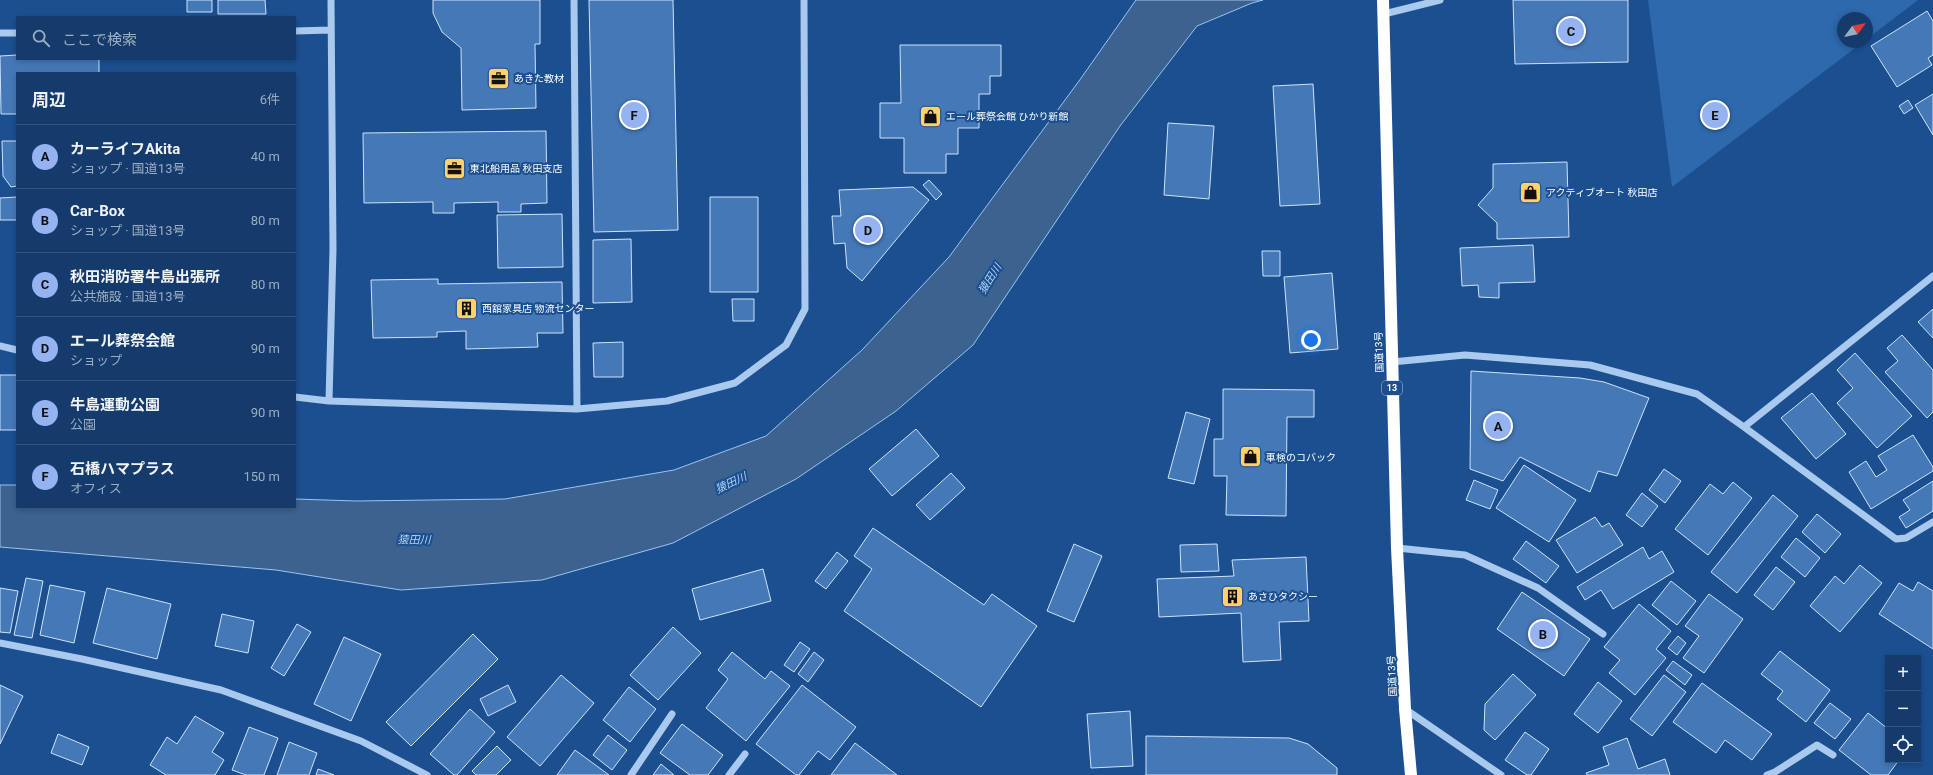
<!DOCTYPE html>
<html lang="ja">
<meta charset="utf-8">
<style>
:root{--surface:#143b6b;--page:#214673;--text:#f1f3f6;--muted:#9dadc1;--line:#33557e;--accent:#95b2f1}
body{margin:0;font-family:Roboto,"Noto Sans JP",sans-serif;background:var(--page);color:var(--text)}
.controls{position:absolute;right:12px;bottom:12px;display:grid;overflow:hidden;border-radius:0px;box-shadow:0 2px 6px #0003}
.controls button{width:36px;height:36px;display:grid;place-items:center;padding:0;border:0;border-bottom:1px solid var(--line);background:var(--surface);color:var(--text);font:20px sans-serif}
.compass{position:absolute;left:1837px;top:12px;width:36px;height:36px;border-radius:50%;background:var(--surface);box-shadow:0 2px 6px #0003;rotate:58deg}
.you{position:absolute;left:1311px;top:340px;width:14px;height:14px;margin:-10px;border:3px solid #fff;border-radius:50%;background:#1a73e8;box-shadow:0 0 0 6px #1a73e833}
.badge{display:grid;place-items:center;width:26px;height:26px;border-radius:50%;background:var(--accent);color:#111;font-size:13px;font-weight:700}
.pin{position:absolute;translate:-50% -50%;border:2px solid #fff;box-shadow:0 1px 4px #0006}
.list{margin:0;padding:0;list-style:none}
h2{display:flex;justify-content:space-between;align-items:center;height:52px;margin:0;padding:0 16px;font-size:17px}
h2 small{font-size:13px;font-weight:400;color:var(--muted)}
.list li{display:grid;grid-template-columns:26px 1fr auto;gap:12px;align-items:center;box-sizing:border-box;height:64px;padding:0 16px;border-top:1px solid var(--line)}
.list b{display:block;font-size:15px;white-space:nowrap}
.list p{margin:0;font-size:13px;white-space:nowrap;color:var(--muted)}
.list em{font-size:13px;font-style:normal;color:var(--muted)}
.icon{flex:none;width:22px;height:22px;fill:none;stroke:currentColor;stroke-width:2;stroke-linecap:round;stroke-linejoin:round}
.map{position:relative;flex:none;width:1933px;height:775px;overflow:hidden}
.search{position:absolute;background:var(--surface);box-shadow:0 2px 6px #0003;left:16px;top:16px;width:280px;height:44px;display:flex;align-items:center;gap:10px;box-sizing:border-box;padding:0 14px;border-radius:0px;color:var(--muted);font-size:15px}
.panel{position:absolute;background:var(--surface);box-shadow:0 2px 6px #0003;left:16px;top:72px;width:280px;height:436px;border-radius:0px}
.map>svg:first-child{display:block}
</style>
<div class="map">
<svg width="1933" height="775" viewBox="0 0 1933 775">
<rect width="100%" height="100%" fill="#1b4f8f"/>
<path fill="#2e69ad" d="M1648 0H1918L1867 39V18H1843V42H1863L1672 187Z"/>
<path fill="#3c6290" stroke="#9cc4f0" d="M1136 0H1263L1252 3 1197 26 1120 126 973 345 896 411 796 479 673 543 542 580 401 590 276 570 0 547V485H17V507H295V499L356 501 505 499 674 470 766 436 862 350 949 257 1079 81Z"/>
<path fill="#4478b7" stroke="#cfe3fa" d="M187 0H212V12H187Z
M218 0H265L266 14H218Z
M433 0H540V44H535L536 108 462 110 461 48 442 32 433 13Z
M589 0H673L678 230 594 232Z
M1513 0H1628V62L1515 64Z
M1927 11 1933 21V55L1928 58 1932 65 1897 87 1871 46Z
M900 45H1001V76H990V94H979V128H958V154H946V173H904V138H880V103H901Z
M17 55V59H99V73H17V114H1L0 56Z
M1313 84 1320 204 1280 206 1273 86Z
M1933 94V135L1915 105Z
M1908 100 1913 108 1904 114 1899 106Z
M1168 123 1214 126 1209 199 1164 195Z
M546 131 547 203 521 204V212H498V202L454 203V213H433V202L364 203 363 133Z
M2 141H17V186L11 187 3 176Z
M1567 162 1569 237 1497 239V223L1478 205 1493 188V164Z
M929 180 942 194 936 200 923 185Z
M913 187 929 200 862 281 847 268 845 243 834 244 832 216H841L839 190Z
M17 197V220H0V198Z
M710 197H758V292H710Z
M562 214 563 267 498 268 497 215Z
M631 239 632 302 593 303V240Z
M1533 245 1535 282 1499 283V298L1479 297 1478 285 1462 286 1460 248Z
M1262 251H1280V276H1263Z
M1332 273 1338 349 1290 353 1284 277Z
M438 279V284L562 282 563 333H537L538 347 466 349V331L437 332V337L373 338 371 280Z
M732 299H754V321H733Z
M1933 309V338L1918 322Z
M1902 335 1933 370V412L1927 418 1885 372 1898 361 1887 348Z
M623 342V377H594L593 343Z
M1855 353 1912 416 1877 448 1837 403 1853 388 1837 370Z
M1471 371 1580 378 1604 382 1649 398 1617 476 1598 471 1590 492 1520 457 1503 481 1470 469Z
M0 375H17V430H0Z
M1223 389 1314 390V417H1287L1286 516 1226 515 1227 476H1214V439H1223Z
M1812 393 1846 434 1816 459 1781 418Z
M1186 412 1210 419 1194 484 1168 478Z
M916 429 939 456 892 496 869 469Z
M1913 435 1933 467V471L1871 509 1849 472 1866 461 1876 477 1887 470 1878 456Z
M1524 465 1576 500 1549 542 1496 508Z
M1664 469 1681 481 1665 503 1649 490Z
M951 473 965 488 930 520 916 505Z
M1474 480 1498 490 1490 509 1466 500Z
M1933 481V511L1906 528 1899 517 1910 510 1903 500Z
M1733 482 1752 498 1708 555 1675 529 1710 484 1723 494Z
M1642 493 1658 506 1642 527 1626 515Z
M1773 495 1798 516 1737 593 1711 572Z
M1817 514 1841 534 1825 553 1802 532Z
M1595 517 1602 527 1609 523 1623 545 1577 573 1556 540Z
M873 528 984 605 992 594 1037 626 981 707 844 611 872 569 854 556Z
M1796 538 1820 558 1805 577 1781 557Z
M1526 541 1559 566 1546 583 1513 559Z
M1074 544 1102 556 1074 622 1047 611Z
M1217 544 1219 571 1181 572 1180 545Z
M1643 547 1649 559 1662 551 1674 572 1613 609 1601 590 1585 600 1577 587Z
M837 552 848 561 826 589 815 581Z
M1306 557 1309 621 1279 622 1281 660 1243 662 1241 613 1159 617 1157 579 1234 576 1232 560Z
M1860 565 1882 583 1840 632 1810 606 1835 576 1844 584Z
M1776 567 1795 582 1773 610 1754 595Z
M763 569 771 601 700 620 692 589Z
M26 578 43 581 32 638 14 635Z
M1671 581 1696 601 1677 625 1652 605Z
M1918 582 1933 591V649L1879 614 1899 583 1913 591Z
M50 585 85 592 74 643 40 635Z
M0 588 18 591 10 633 0 632Z
M107 588 171 604 157 659 93 643Z
M1522 592 1590 639 1564 676 1497 629Z
M1709 594 1743 619 1704 673 1683 658 1699 636 1685 626Z
M1639 604 1671 631 1656 649 1666 658 1635 695 1609 673 1620 660 1604 647Z
M222 614 254 621 248 653 215 646Z
M297 624 311 632 284 676 271 668Z
M673 627 701 653 658 700 630 675Z
M473 634 498 659 411 746 386 722Z
M1678 636 1686 643 1677 655 1668 648Z
M344 637 381 654 351 721 314 704Z
M800 642 810 649 794 672 784 665Z
M1780 651 1830 690 1806 722 1777 699 1783 691 1761 674Z
M732 652 765 679 771 671 790 686 746 741 706 708 728 679 718 670Z
M814 652 824 660 808 682 798 674Z
M1673 661 1692 675 1685 685 1666 670Z
M1513 674 1536 695 1495 740 1484 730 1485 704Z
M561 675 594 703 540 766 507 737Z
M1664 675 1686 692 1652 736 1630 719Z
M1598 682 1622 701 1598 733 1574 714Z
M1702 683 1772 734 1752 760 1725 740 1716 753 1673 722Z
M0 685 23 696 0 744Z
M508 685 516 702 488 716 480 699Z
M802 685 856 727 830 760 818 751 799 775H796L756 744Z
M629 687 656 709 630 742 603 720Z
M1830 703 1851 719 1835 739 1814 723Z
M470 709 495 732 457 775H454L430 754Z
M1130 711 1133 766 1091 768 1087 714Z
M1868 713 1888 729V760H1899L1888 775H1871L1839 750Z
M195 716 224 733 212 752 224 760 215 775H166L150 765 167 737 177 744Z
M682 724 723 755 708 775H690L660 753Z
M249 727 278 738 264 775H246L232 770Z
M1525 732 1549 749 1531 775H1527L1505 760Z
M58 734 89 747 82 765 51 753Z
M608 735 627 750 612 770 593 755Z
M1146 736 1289 738 1308 744 1337 768V775H1146Z
M1627 738 1638 769 1665 759 1670 775H1587L1586 773 1609 765 1603 747Z
M289 742 317 753 309 775H277Z
M855 743 897 775H831Z
M497 746 511 760 496 775H476L472 771Z
M575 750 609 775H557Z
M661 764 674 775H653Z
M318 769 334 775H316Z"/>
<g fill="none" stroke-linecap="round" stroke-linejoin="round">
<path stroke="#a9c9ee" stroke-width="7" d="M574 0 577 409
M1384 14 1440 0
M295 31 331 30
M0 33H17
M0 346 17 350
M1392 362 1465 355 1590 365 1697 394 1744 427 1933 276
M295 397 329 401 577 409 667 401 735 383 786 345 805 309 804 0
M329 401 333 249 331 0
M1744 427 1896 539 1906 538 1933 522
M1397 548 1465 555 1538 588 1603 634
M0 643 82 659 221 690 361 741 427 775
M1405 709 1501 775
M631 775 672 714
M729 775 745 754
M1767 775 1775 772 1817 745 1833 755"/>
<path stroke="#fff" stroke-width="12" d="M1383 0 1397 548 1405 709 1411 775"/>
</g>
<defs>
<symbol id="office-square" viewBox="-11 -11 22 22"><rect x="-9" y="-9" width="18" height="18" rx="4" fill="#ffd166" stroke="#1b4f8f"/><path d="M-6-3h4V-5.5h4V-3h4V5H-6ZM-1-4.5V-3h2v-1.5ZM-6 0V1H6V0Z" fill="#111"/></symbol>
<symbol id="shop-square" viewBox="-11 -11 22 22"><rect x="-9" y="-9" width="18" height="18" rx="4" fill="#ffd166" stroke="#1b4f8f"/><path d="M-5-2.5h2.3a2.7 3.5 0 0 1 5.4 0H5L5.5 6h-11ZM-1.5-2.5h3a1.5 2.3 0 0 0-3 0Z" fill="#111"/></symbol>
<symbol id="building-square" viewBox="-11 -11 22 22"><rect x="-9" y="-9" width="18" height="18" rx="4" fill="#ffd166" stroke="#1b4f8f"/><path d="M-4-6H4V6H1V3H-1V6H-4ZM-2.5-4.3h1.7v1.8h-1.7ZM.8-4.3h1.7v1.8H.8ZM-2.5-1h1.7V.8h-1.7ZM.8-1h1.7V.8H.8Z" fill="#111"/></symbol>
</defs>
<g fill-rule="evenodd">
<use href="#office-square" x="486" y="66" width="25" height="25"/>
<use href="#shop-square" x="918" y="104" width="25" height="25"/>
<use href="#office-square" x="442" y="156" width="25" height="25"/>
<use href="#shop-square" x="1518" y="180" width="25" height="25"/>
<use href="#building-square" x="454" y="296" width="25" height="25"/>
<use href="#shop-square" x="1238" y="444" width="25" height="25"/>
<use href="#building-square" x="1220" y="584" width="25" height="25"/>
</g>
<g text-anchor="middle" dominant-baseline="central" stroke-width="4" stroke-linejoin="round" paint-order="stroke">
<rect fill="#1b4f8f" stroke="#bbcadd" stroke-width="1" x="1382" y="381" width="20" height="14" rx="3"/>
<g font-size="9" font-weight="bold" fill="#fff">
<text x="1392" y="388">13</text>
</g>
<g font-size="10" fill="#fff" stroke="#1b4f8f" text-anchor="start">
<text x="514" y="78">あきた教材</text>
<text x="946" y="116">エール葬祭会館 ひかり新館</text>
<text x="470" y="168">東北船用品 秋田支店</text>
<text x="1546" y="192">アクティブオート 秋田店</text>
<text x="482" y="308">西舘家具店 物流センター</text>
<text x="1266" y="457">車検のコバック</text>
<text x="1248" y="596">あさひタクシー</text>
</g>
<g font-size="10" fill="#fff" stroke="#1b4f8f">
<text transform="translate(1379 352) rotate(-92)">国道13号</text>
<text transform="translate(1392 676) rotate(-93)">国道13号</text>
</g>
<g font-size="11" font-style="italic" fill="#b5d3f5" stroke="#1b4f8f">
<text transform="translate(990 279) rotate(-58)">猿田川</text>
<text transform="translate(731 483) rotate(-25)">猿田川</text>
<text transform="translate(414 540) rotate(1)">猿田川</text>
</g>
</g>
</svg>
<div class="controls">
<button>+</button>
<button>−</button>
<button><svg class="icon" aria-label="locate" viewBox="0 0 24 24"><circle cx="12" cy="12" r="6"/><path d="M12 2v4M12 18v4M2 12h4M18 12h4"/></svg></button>
</div>
<svg class="compass" viewBox="-18 -18 36 36"><path d="M0-13l5 13h-10z" fill="#e53935"/><path d="M0 13l5-13h-10z" fill="#9dadc1"/></svg>
<div class="you"></div>
<div class="pin badge" style="left:1498px;top:426px">A</div>
<div class="pin badge" style="left:1543px;top:634px">B</div>
<div class="pin badge" style="left:1571px;top:31px">C</div>
<div class="pin badge" style="left:868px;top:230px">D</div>
<div class="pin badge" style="left:1715px;top:115px">E</div>
<div class="pin badge" style="left:634px;top:115px">F</div>
<div class="search"><svg class="icon" aria-label="search" viewBox="0 0 24 24"><circle cx="10" cy="10" r="6"/><path d="M15 15l6 6"/></svg>ここで検索</div>
<section class="panel">
<h2>周辺<small>6件</small></h2>
<ul class="list">
<li><span class="badge">A</span><div><b>カーライフAkita</b><p>ショップ · 国道13号</p></div><em>40 m</em></li>
<li><span class="badge">B</span><div><b>Car-Box</b><p>ショップ · 国道13号</p></div><em>80 m</em></li>
<li><span class="badge">C</span><div><b>秋田消防署牛島出張所</b><p>公共施設 · 国道13号</p></div><em>80 m</em></li>
<li><span class="badge">D</span><div><b>エール葬祭会館</b><p>ショップ</p></div><em>90 m</em></li>
<li><span class="badge">E</span><div><b>牛島運動公園</b><p>公園</p></div><em>90 m</em></li>
<li><span class="badge">F</span><div><b>石橋ハマプラス</b><p>オフィス</p></div><em>150 m</em></li>
</ul>
</section>
</div>
